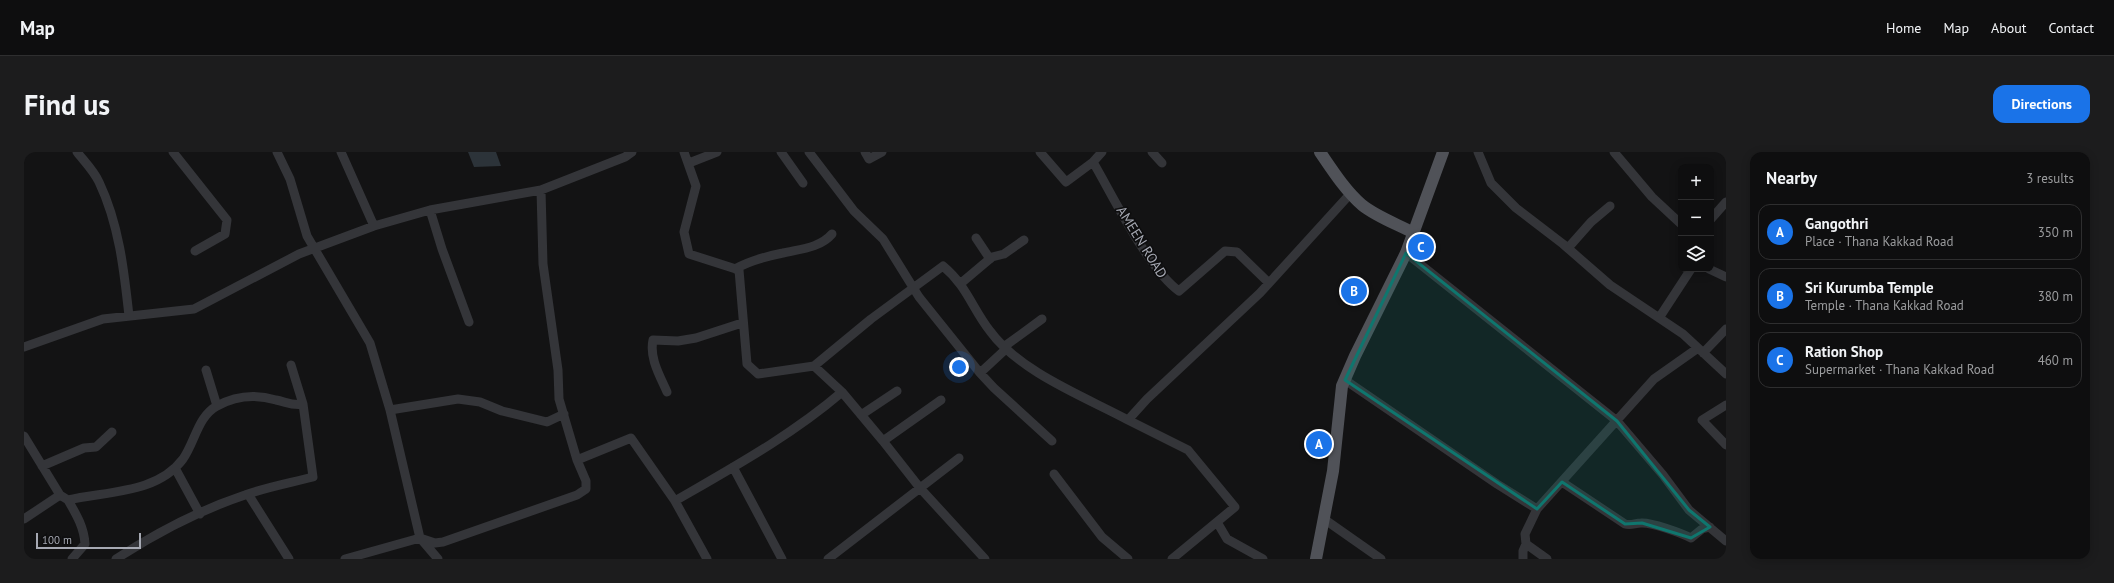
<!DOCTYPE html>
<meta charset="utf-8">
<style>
:root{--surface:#0e0e0f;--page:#1c1c1d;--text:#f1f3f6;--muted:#9b9c9e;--line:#2e2e2f;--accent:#1a73e8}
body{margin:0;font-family:"PT Sans",sans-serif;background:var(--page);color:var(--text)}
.controls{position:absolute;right:12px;top:12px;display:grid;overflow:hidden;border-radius:8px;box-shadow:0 2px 10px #0003}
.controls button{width:36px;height:36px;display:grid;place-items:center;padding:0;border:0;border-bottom:1px solid var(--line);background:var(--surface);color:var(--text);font:20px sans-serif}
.scale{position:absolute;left:12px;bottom:10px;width:105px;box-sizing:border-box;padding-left:4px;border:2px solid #a6a9b3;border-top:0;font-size:11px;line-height:14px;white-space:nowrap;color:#a6a9b3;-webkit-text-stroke:3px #0e0e0f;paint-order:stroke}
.you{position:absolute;left:935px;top:215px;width:14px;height:14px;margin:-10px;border:3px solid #fff;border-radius:50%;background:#1a73e8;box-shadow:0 0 0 6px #1a73e833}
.badge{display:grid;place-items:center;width:26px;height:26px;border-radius:50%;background:var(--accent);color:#fff;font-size:13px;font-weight:700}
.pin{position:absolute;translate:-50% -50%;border:2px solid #fff;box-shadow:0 1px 4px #0006}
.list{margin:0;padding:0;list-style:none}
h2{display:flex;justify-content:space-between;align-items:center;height:52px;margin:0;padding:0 16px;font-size:17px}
h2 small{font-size:13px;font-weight:400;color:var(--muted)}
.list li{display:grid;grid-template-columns:26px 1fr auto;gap:12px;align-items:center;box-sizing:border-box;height:56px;margin:0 8px 8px;padding:0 8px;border:1px solid var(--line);border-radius:12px}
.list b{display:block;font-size:15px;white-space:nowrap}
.list p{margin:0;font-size:13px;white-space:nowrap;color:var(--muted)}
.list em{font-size:13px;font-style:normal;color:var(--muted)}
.icon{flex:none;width:22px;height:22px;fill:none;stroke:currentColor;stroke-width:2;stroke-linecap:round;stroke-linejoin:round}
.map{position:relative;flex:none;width:1702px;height:407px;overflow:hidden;border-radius:12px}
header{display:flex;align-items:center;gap:24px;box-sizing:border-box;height:56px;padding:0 20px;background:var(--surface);border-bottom:1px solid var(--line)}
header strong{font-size:19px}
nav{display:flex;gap:22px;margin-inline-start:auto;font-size:14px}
.intro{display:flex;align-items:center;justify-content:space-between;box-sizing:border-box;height:96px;padding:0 24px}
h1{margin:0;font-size:28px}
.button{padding:10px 18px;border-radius:12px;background:var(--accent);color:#fff;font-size:14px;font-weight:700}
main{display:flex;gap:24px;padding:0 24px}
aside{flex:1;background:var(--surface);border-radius:12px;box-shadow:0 2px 10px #0003}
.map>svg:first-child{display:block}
</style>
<header>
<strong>Map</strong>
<nav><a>Home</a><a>Map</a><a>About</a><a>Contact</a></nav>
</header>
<div class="intro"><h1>Find us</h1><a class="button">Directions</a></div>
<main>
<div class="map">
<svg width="1702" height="407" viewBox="0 0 1702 407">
<rect width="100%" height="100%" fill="#131314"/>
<path fill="#2c3339" d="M444 0H472L477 14 450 15Z"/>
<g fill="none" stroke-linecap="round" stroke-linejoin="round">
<path stroke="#343539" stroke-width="9" d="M53 0C60 9 70 19 75 30 95 72 100 118 105 164
M149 0 203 68 201 82 171 99
M253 0 266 27 283 84 346 191 366 258 396 386 321 407
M317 0 350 74
M660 0 672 34 660 80 665 102 715 118 723 212 734 222 790 214 818 240 859 289 896 336 961 407
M757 0 779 31
M785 0 830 59 859 87 895 145 956 221 970 236 1028 289
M841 0 845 7 858 0
M1016 0 1042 30 1069 10
M1078 0 1069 10C1089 44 1124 117 1155 139L1201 99 1213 100 1245 131
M1128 0 1138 11
M1454 0 1467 31 1492 56 1539 92 1586 133 1659 182 1702 222
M1590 0 1628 45 1657 72
M665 11 693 0
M517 38 519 112 534 218 535 247 553 308 607 286 651 349C708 316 768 283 818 240
M406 58 418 97 445 170
M1687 67 1702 50
M952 86 966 107
M1544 96 1567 70 1586 54
M1382 101 1593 269 1639 323 1665 358 1702 389
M711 117C725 109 744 104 759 101 776 97 796 96 808 82
M1685 117 1702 125
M936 132 968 105 980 102 1000 88
M1635 166 1667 117
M981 194 1018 167
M0 195 79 167 170 157 275 102 350 74 406 58 517 38 601 5 608 0
M1679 201 1702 177
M267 213 279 252
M790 214 847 167 919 114C943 134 948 156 966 179 996 220 1059 244 1104 268L1123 247 1236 141 1327 41
M182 218 193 254
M956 221 983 196
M1321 228 1473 332 1513 357 1501 382 1502 392 1523 407
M643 240C636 224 625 206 629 188L654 189 672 186 718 171
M1702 253 1678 268 1702 293
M366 258 434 247 456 250 478 259 523 270 540 262
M837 263 873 239
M1104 268 1164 298 1211 355 1148 407
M0 284 36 343
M859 289 917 248
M18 314 60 296 72 295 88 280
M709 315 758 407
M151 316 176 362
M1030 322 1078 385 1104 407
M1538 330 1601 372C1607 374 1611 371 1617 371 1627 370 1657 381 1667 386L1678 377 1686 375
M224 342 265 407
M44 348C52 362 60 375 61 392L48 407
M651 349 683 407
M1513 357 1630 227 1674 196
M0 367 36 343 44 348C82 339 133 342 159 307 171 290 174 264 193 254 211 244 232 242 252 248 262 250 269 254 279 252L289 325C266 331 243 335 221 343 176 358 132 381 92 407
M1300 367 1357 407
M1193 370 1203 387 1239 407
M396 386 411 391 419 390 553 343 562 337V329L553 308
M397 387 414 407
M804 407 935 306
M1499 407V399L1502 392"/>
<path stroke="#505258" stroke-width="12" d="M1296 0C1309 19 1321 38 1338 53 1353 65 1373 72 1390 81
M1292 407 1309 319 1318 234 1331 204 1382 101 1419 0"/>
</g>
<path fill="#0f766e" fill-opacity="0.2" stroke="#0f766e" stroke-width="3" stroke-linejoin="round" d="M1382 101 1593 269 1665 358 1686 375 1667 386 1618 371 1601 372 1538 330 1513 357 1321 228Z"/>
<g text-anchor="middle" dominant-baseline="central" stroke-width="3.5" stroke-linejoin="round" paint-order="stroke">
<g font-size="14" fill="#a6a9b3" stroke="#0e0e0f">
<text transform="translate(1118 90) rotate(58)">AMEEN ROAD</text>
</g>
</g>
</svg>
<div class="controls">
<button>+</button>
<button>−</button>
<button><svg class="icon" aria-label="layers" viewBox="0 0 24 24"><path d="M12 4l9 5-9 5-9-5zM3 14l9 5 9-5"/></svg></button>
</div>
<div class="scale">100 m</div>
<div class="you"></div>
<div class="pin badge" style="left:1295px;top:292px">A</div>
<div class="pin badge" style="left:1330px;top:139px">B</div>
<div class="pin badge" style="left:1397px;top:95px">C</div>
</div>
<aside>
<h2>Nearby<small>3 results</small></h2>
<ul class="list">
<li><span class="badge">A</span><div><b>Gangothri</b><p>Place · Thana Kakkad Road</p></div><em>350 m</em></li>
<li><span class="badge">B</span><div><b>Sri Kurumba Temple</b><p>Temple · Thana Kakkad Road</p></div><em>380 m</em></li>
<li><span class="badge">C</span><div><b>Ration Shop</b><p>Supermarket · Thana Kakkad Road</p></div><em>460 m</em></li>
</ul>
</aside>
</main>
